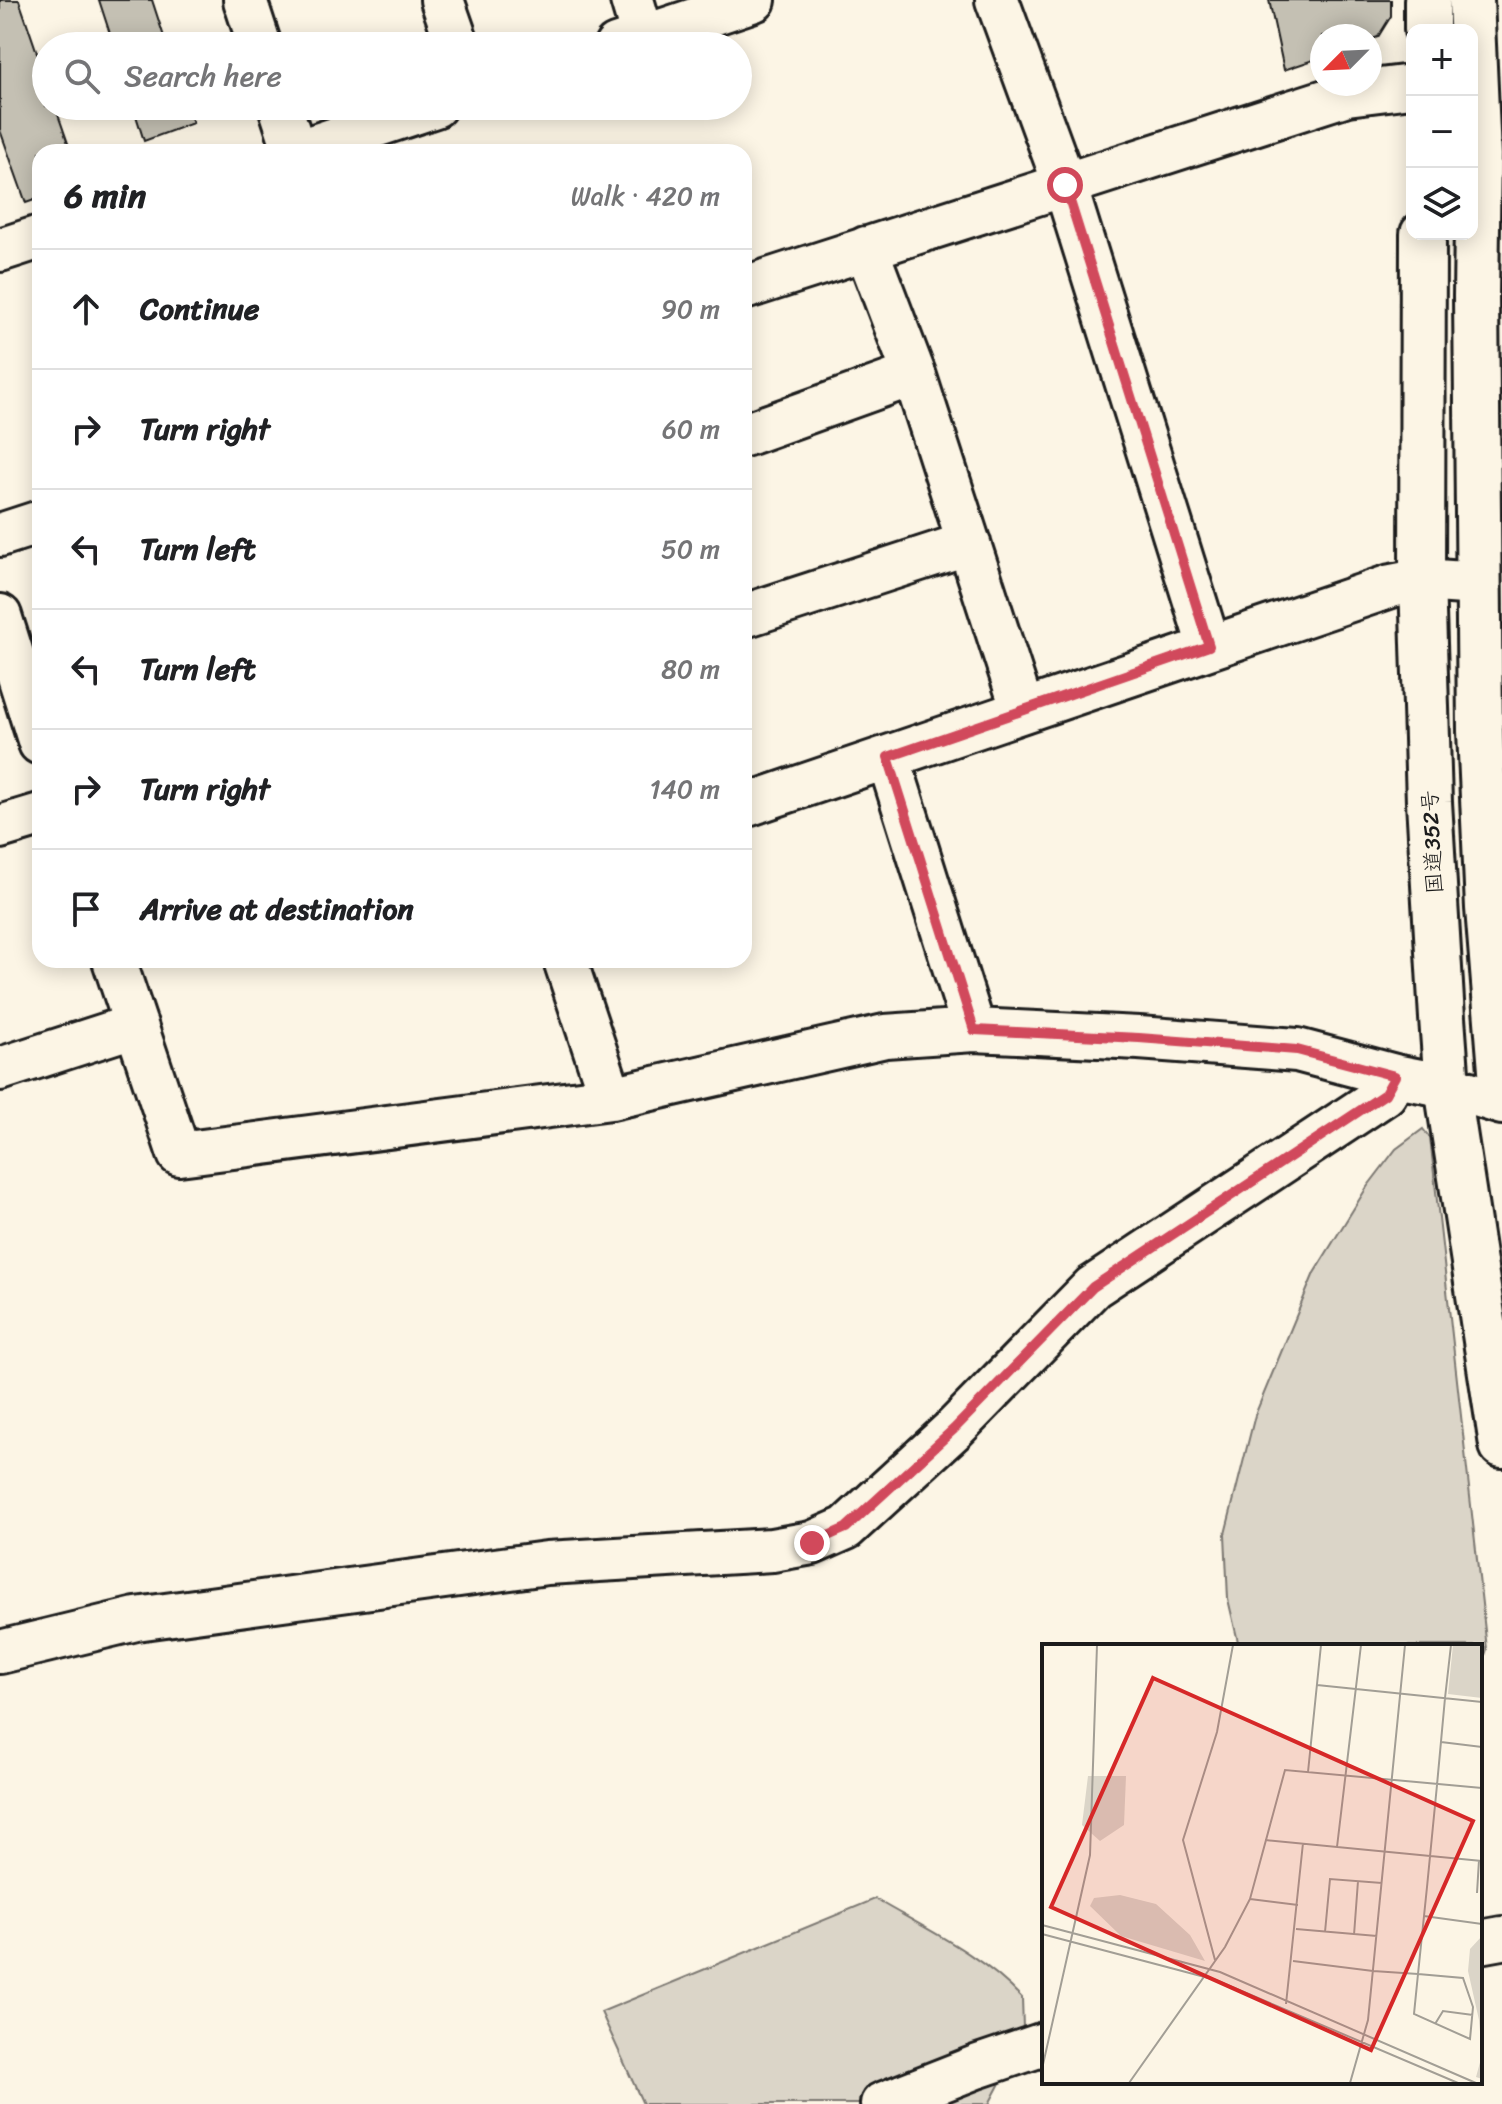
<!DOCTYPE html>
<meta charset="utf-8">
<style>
:root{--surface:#fff;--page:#f6f6f6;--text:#202124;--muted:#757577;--line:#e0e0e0}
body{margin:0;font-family:Sriracha,"Klee One",sans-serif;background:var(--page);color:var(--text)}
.controls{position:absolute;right:24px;top:24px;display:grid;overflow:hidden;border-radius:16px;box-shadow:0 4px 20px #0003}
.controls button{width:72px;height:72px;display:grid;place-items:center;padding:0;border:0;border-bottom:2px solid var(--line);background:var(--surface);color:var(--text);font:40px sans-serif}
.compass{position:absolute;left:1310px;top:24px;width:72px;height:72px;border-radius:50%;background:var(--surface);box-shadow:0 4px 20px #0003;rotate:246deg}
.stop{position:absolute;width:24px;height:24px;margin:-18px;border:6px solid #d1495b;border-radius:50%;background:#fff}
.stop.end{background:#d1495b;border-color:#fff;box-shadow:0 2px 8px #0008}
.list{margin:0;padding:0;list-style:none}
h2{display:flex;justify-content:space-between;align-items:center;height:104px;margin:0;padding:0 32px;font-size:34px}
h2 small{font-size:26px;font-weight:400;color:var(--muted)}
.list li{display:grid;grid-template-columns:52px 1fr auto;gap:24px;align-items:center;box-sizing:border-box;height:120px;padding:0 32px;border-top:2px solid var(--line)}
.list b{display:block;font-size:30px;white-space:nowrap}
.list em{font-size:26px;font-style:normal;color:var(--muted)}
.icon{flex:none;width:44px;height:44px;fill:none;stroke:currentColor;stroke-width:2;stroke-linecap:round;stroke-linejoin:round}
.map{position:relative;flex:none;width:1502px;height:2104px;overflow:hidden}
.search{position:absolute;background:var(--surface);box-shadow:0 4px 20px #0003;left:32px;top:32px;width:720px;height:88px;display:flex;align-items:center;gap:20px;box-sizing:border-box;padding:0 28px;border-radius:44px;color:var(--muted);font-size:30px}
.panel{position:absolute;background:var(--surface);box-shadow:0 4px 20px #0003;left:32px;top:144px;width:720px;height:824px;border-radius:24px}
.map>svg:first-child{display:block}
</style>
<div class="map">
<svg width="1502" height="2104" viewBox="0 0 1502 2104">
<rect width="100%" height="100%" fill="#fcf5e5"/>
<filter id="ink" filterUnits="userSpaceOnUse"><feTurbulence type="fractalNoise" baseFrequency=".0125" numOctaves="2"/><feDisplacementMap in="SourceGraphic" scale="16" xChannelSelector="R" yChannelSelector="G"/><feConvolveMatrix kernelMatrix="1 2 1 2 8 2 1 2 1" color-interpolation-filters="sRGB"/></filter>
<g filter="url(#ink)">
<path fill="#dbd5c8" stroke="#7c7872" stroke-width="2" d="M1423 1129 1430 1138 1487 1649 1480 1673V1646H1239L1228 1599 1225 1534 1255 1415 1314 1273 1367 1187 1396 1149Z
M875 1899C926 1929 981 1954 1022 1998L1023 2028 1008 2068 989 2104H643L601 2012Z"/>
<path fill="#c4c0b3" stroke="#1c1c1c" stroke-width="2" d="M0 0H19L46 79V106H55L71 152H40V198L26 203 0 130Z
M99 0H152L167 46H114Z
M1269 0H1391V16L1378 37 1370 40V36H1322V57L1284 70Z
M133 106H187L193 123 144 141Z"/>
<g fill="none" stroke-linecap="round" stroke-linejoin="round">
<defs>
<path id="minor" d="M245 0 260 46
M442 0 458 46
M632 0 643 37
M997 0 1065 185 1209 646
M616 46 754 0
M280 106 295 152
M296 152 435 106
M866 248 914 374 1023 711
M0 250 40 237
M744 288 1347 94 1412 86
M744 435 914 374
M0 535 40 522
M0 616 40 743
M744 616 969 543
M888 757 974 1030
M744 806 1391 586 1422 580 1478 584
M0 827 40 815
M114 960 179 1154 611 1098 885 1036 974 1030 1139 1038 1297 1050 1395 1076 1447 1086 1502 1103
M565 960 611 1098
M0 1069 136 1025
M0 1652 136 1619 547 1563 772 1550 812 1543 846 1528 954 1429 1093 1287 1385 1094 1395 1076
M1480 1942 1502 1938
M882 2104 976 2067 1044 2044"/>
<path id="highway" d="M1471 0 1478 155 1476 296 1480 731 1488 908 1502 1083
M1427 30V0
M1423 234 1422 580 1429 802 1442 1018 1447 1086 1502 1445"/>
</defs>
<use href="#minor" stroke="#1c1c1c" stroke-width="48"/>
<use href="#highway" stroke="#1c1c1c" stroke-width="50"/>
<use href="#minor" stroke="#fcf5e5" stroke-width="42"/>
<use href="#highway" stroke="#fcf5e5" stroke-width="44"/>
</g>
</g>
<g fill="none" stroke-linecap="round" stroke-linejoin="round" filter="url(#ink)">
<path stroke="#d1495b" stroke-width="10" d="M812 1543 846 1528 954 1429 1093 1287 1385 1094 1395 1076 1297 1050 1139 1038 974 1030 888 757 1209 646 1065 185"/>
</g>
<g text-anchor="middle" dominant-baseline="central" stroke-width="6" stroke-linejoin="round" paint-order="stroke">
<g font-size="22" fill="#1c1c1c" stroke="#fcf5e5">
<text transform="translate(1432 842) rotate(-93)">国道352号</text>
</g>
</g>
<g transform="translate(1042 1644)">
<rect width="440" height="440" fill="#fcf5e5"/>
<path d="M411 1H440V54L406 50ZM46 132H84L82 181 58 197 40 181ZM78 251 114 260 148 291 163 317 79 292 48 262 52 254ZM440 292V435L434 433 440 411 437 376 426 327 428 305Z" fill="#dbd5c8"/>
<path fill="none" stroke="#a29e95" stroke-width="2" d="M275 41 440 58M399 98 440 103M266 128 279 1M223 196 440 217M295 203 319 1M435 249 437 216M208 255 256 261M382 272 440 280M0 281 178 328 434 439M254 285 335 292M283 288 288 235 340 239M0 290 174 336 416 439M312 291 316 237M173 316 141 196 175 88 191 1M251 317 331 327 376 330 421 334 431 363 428 395 372 370 376 330 385 243 395 141 403 54 409 1M244 360 261 199M393 380 401 367 431 371M0 425 48 211 55 1M87 439 183 303 208 255 243 126 440 144M308 439 326 376 363 1"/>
<path fill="#d62828" fill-opacity="0.15" stroke="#d62828" stroke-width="4" d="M111 34 431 177 329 406 9 263Z"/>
<rect width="440" height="440" fill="none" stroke="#1c1c1c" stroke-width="4"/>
</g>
</svg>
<div class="controls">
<button>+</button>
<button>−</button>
<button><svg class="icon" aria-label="layers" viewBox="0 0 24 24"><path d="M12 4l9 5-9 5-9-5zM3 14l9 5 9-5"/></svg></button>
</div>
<svg class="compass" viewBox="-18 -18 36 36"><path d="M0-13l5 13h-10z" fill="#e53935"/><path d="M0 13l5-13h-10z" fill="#757577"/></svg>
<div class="stop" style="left:1065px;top:185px"></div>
<div class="stop end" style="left:812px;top:1543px"></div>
<div class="search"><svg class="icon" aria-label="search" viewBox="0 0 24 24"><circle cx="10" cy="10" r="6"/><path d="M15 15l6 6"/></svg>Search here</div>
<section class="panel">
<h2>6 min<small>Walk · 420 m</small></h2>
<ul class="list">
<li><svg class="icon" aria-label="ahead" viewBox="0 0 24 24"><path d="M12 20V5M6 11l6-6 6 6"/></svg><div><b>Continue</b></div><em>90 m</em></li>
<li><svg class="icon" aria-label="right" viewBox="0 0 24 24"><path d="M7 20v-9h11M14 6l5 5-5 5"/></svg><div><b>Turn right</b></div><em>60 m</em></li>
<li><svg class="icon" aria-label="left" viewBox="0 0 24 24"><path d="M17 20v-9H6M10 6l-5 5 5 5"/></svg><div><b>Turn left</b></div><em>50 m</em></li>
<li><svg class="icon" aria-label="left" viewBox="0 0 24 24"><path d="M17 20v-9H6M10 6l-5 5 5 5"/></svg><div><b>Turn left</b></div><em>80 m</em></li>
<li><svg class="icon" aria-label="right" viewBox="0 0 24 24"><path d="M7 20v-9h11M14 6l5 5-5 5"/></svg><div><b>Turn right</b></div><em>140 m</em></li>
<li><svg class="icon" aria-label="arrive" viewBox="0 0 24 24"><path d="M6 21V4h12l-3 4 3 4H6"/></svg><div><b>Arrive at destination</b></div></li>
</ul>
</section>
</div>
